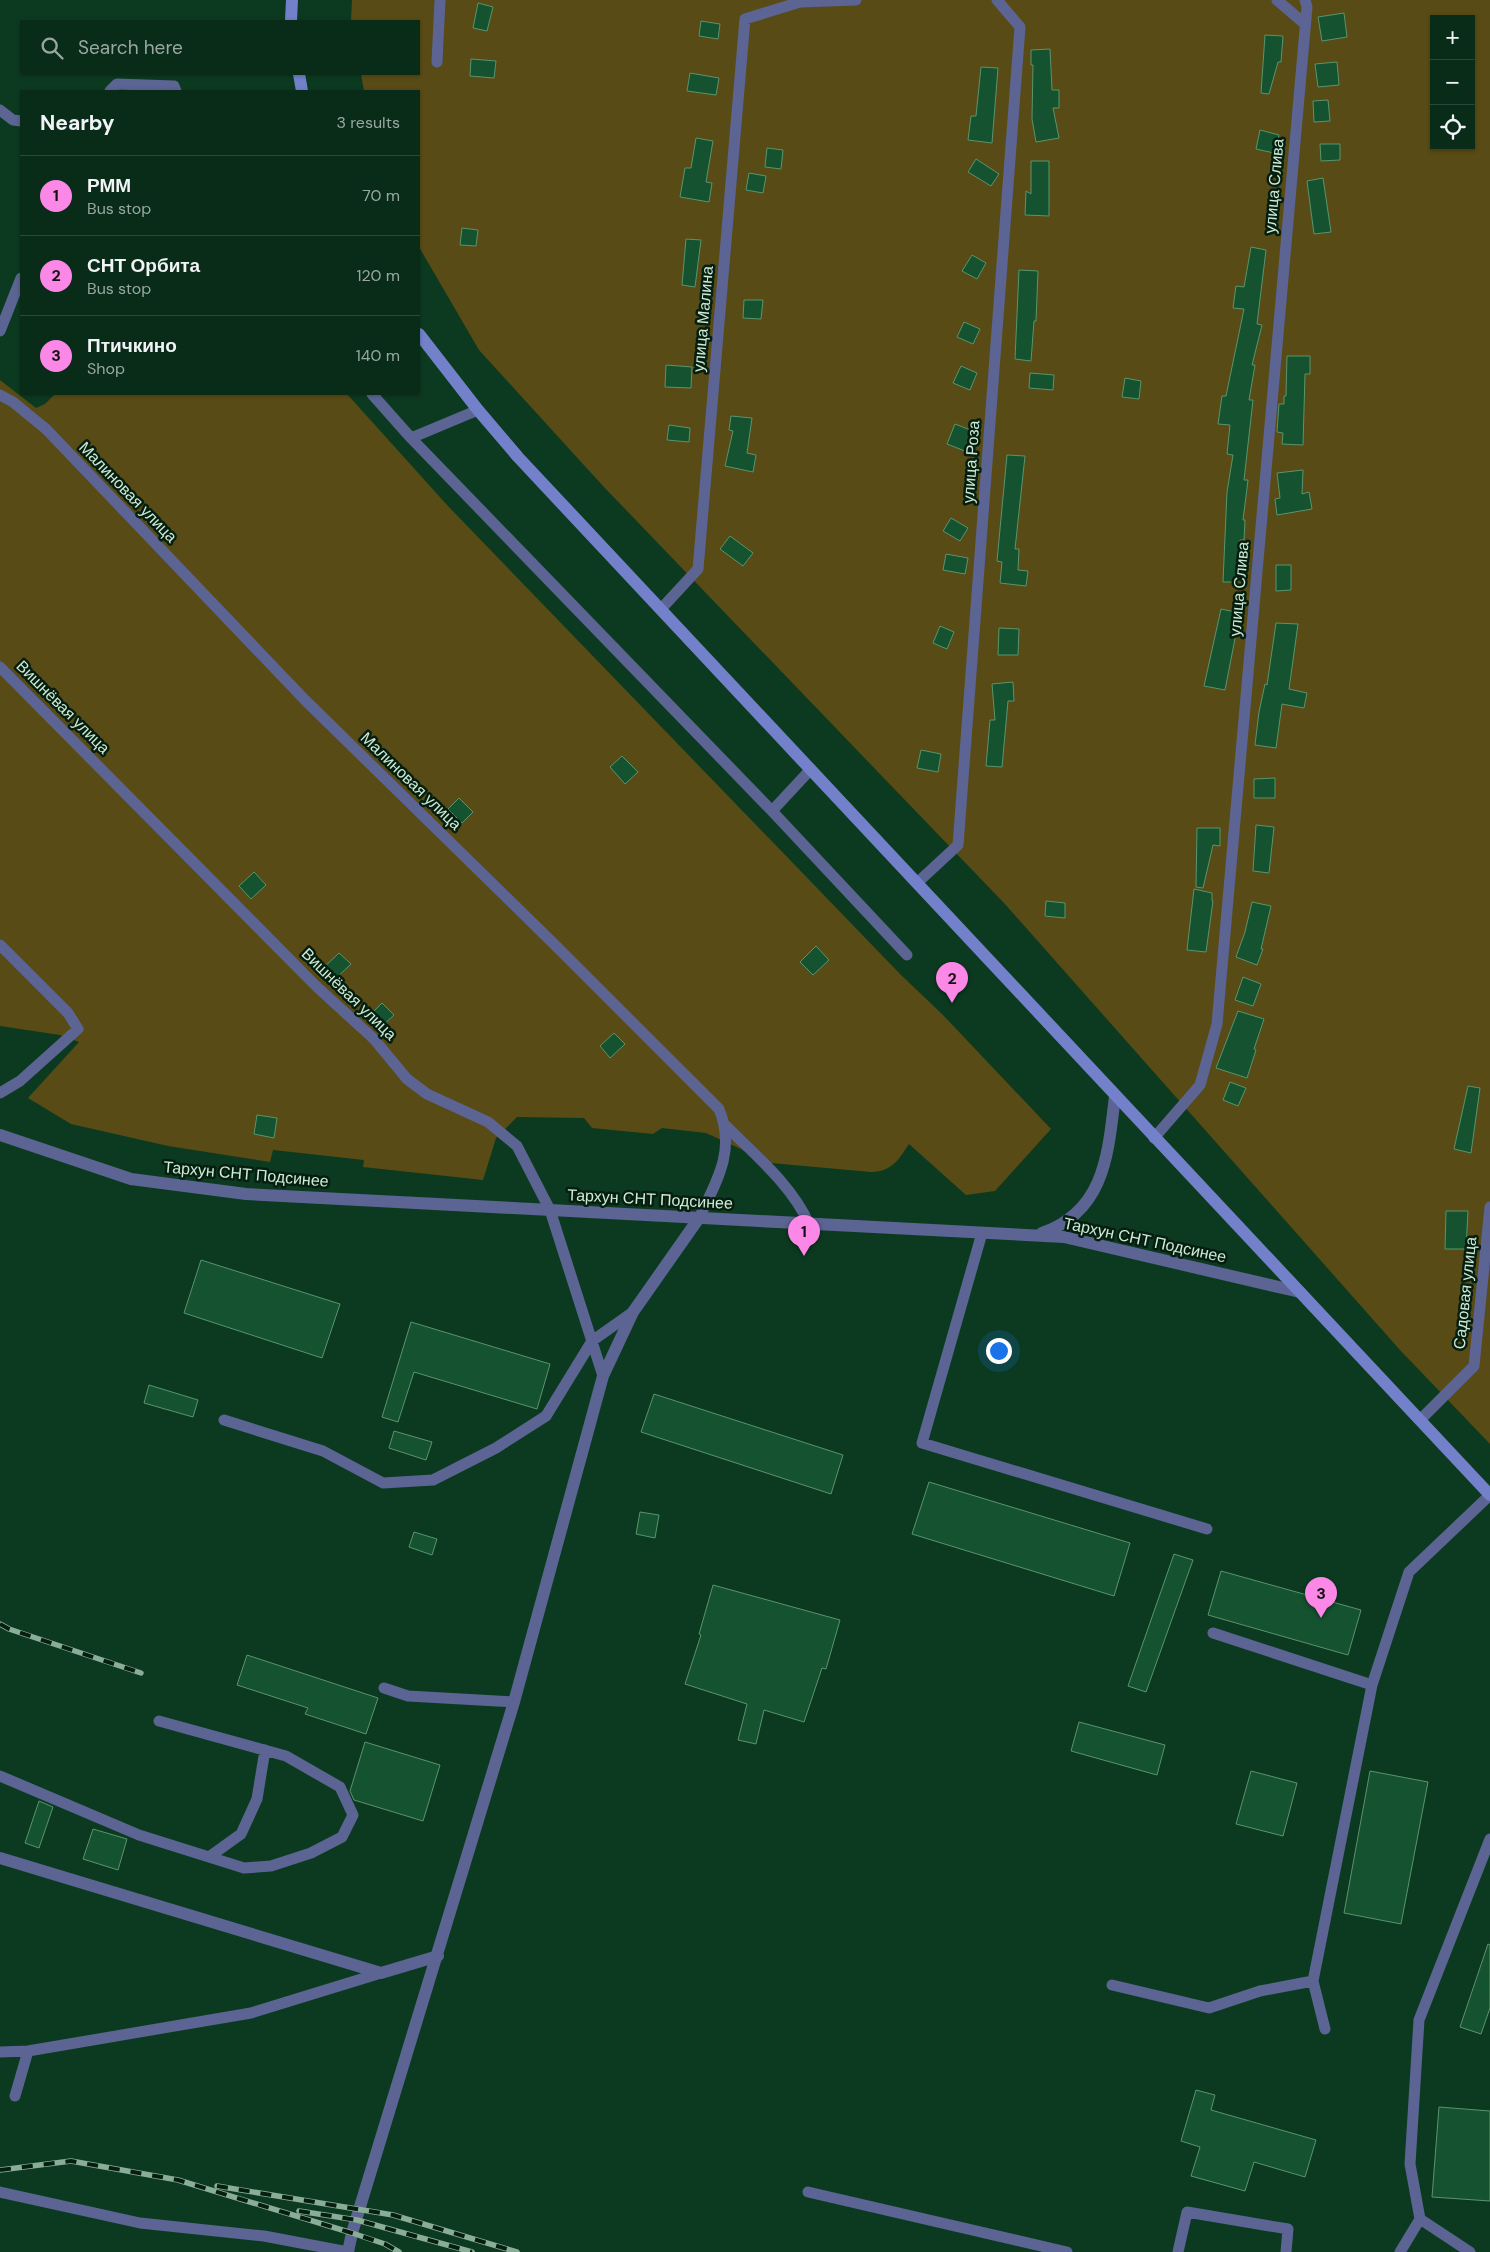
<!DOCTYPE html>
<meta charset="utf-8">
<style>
:root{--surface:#092c18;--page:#173825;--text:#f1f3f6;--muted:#99a7a2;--line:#294837;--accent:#fb87e6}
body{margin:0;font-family:"DM Sans",sans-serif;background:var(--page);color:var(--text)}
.controls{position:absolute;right:15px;top:15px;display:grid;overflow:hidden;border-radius:0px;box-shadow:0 1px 4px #0004}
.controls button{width:45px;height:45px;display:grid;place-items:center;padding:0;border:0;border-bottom:1px solid var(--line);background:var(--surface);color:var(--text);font:25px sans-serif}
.you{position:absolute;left:998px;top:1350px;width:18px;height:18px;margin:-12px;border:4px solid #fff;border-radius:50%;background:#1a73e8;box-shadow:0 0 0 8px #1a73e833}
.badge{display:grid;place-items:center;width:32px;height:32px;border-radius:50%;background:var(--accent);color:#111;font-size:16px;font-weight:700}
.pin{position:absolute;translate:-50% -41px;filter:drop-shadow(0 1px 2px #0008)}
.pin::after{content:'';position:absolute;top:26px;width:18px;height:15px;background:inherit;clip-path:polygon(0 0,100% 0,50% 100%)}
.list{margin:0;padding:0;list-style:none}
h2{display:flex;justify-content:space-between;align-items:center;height:65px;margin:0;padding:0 20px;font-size:21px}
h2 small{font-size:16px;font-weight:400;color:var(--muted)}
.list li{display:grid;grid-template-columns:32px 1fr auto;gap:15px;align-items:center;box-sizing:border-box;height:80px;padding:0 20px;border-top:1px solid var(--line)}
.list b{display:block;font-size:19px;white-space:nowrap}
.list p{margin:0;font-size:16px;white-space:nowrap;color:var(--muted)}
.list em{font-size:16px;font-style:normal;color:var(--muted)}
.icon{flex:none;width:28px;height:28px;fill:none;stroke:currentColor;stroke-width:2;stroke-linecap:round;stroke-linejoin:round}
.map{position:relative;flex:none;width:1490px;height:2252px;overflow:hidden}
.search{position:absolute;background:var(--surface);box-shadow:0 1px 4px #0004;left:20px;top:20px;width:400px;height:55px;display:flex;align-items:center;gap:12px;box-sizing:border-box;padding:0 18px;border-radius:0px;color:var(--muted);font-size:19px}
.panel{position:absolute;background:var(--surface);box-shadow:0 1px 4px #0004;left:20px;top:90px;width:400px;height:305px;border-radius:0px}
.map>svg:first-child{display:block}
</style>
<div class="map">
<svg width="1490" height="2252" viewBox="0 0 1490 2252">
<rect width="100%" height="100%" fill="#0c3a20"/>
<path fill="#594b15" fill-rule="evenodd" d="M352 0H1490V1444L1400 1350 1004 903 603 486 479 350 419 247V91H364L361 74H419V21H351ZM1434 19H1471V146H1434Z
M0 380 36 408 45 404 55 394H347L447 505 901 975 943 1015 1051 1129 995 1191 966 1195 909 1144C898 1160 893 1171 871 1172L771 1163 706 1133 662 1128 653 1134 592 1128 584 1118 517 1117 496 1138 483 1180 363 1167 364 1160 273 1150 270 1162 168 1146 71 1124 28 1098 79 1042 60 1035 0 1026Z"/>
<path fill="#15522f" stroke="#5a946d" d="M478 3 493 7 487 31 473 28Z
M1344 13 1347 37 1322 41 1318 17Z
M701 21 720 24 718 39 699 36Z
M1265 35 1283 36 1281 62H1278L1269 94 1261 93Z
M1050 49 1052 90H1059V108H1053L1059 138 1036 142 1032 119 1033 65H1031V50Z
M471 59 496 61 494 78 470 76Z
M1337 62 1339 85 1318 87 1315 64Z
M981 67 998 68 992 143 968 140 971 116H976Z
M690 73 719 78 716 95 687 91Z
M1328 100 1330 121 1314 122 1313 101Z
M1260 130 1279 135 1274 153 1256 149Z
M696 138 713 141 706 182 712 183 709 202 680 197 685 168H691Z
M1320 144H1340V160L1321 161Z
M767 148 783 150 781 169 765 167Z
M976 159 999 174 991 186 968 172Z
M1031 161H1049V216L1025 215 1026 191 1031 194Z
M749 173 766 176 763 193 746 190Z
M1323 178 1331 232 1314 234 1307 181Z
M462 228 478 230 476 246 460 245Z
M686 239 701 240 695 287 682 285Z
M1251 247 1266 250 1257 324 1262 325 1252 365H1255L1249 400H1253L1244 480H1248L1243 520H1245L1244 540H1240L1238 582H1223L1227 492 1233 455 1227 454 1230 425 1218 424 1222 396H1226L1244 309 1233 308 1236 286 1244 287Z
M972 255 986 263 977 279 962 271Z
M1019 270 1038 271 1036 321H1034L1031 361 1015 359Z
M744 300H763L761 319 743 318Z
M964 322 980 329 973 344 957 337Z
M1287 356H1310V374H1305L1303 445 1282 444 1283 433 1277 432 1279 404H1284V396H1286Z
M666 365 692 367 691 388 665 387Z
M961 366 977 373 970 390 953 383Z
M1030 373 1054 375 1053 390 1029 388Z
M1125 378 1141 381 1139 399 1122 397Z
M731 416 752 418 747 453 756 455 753 472 725 466 733 431 729 430Z
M955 424 978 433 970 453 947 444Z
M669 425 690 428 689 442 667 440Z
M1007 455 1025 456 1015 549H1019L1018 570 1028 571 1026 586 1000 583 1002 562 997 561Z
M1303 470 1302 494 1309 492 1312 509 1277 515 1275 499 1280 498 1277 473Z
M951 518 968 528 960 541 943 531Z
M730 536 753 553 743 566 720 549Z
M946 554 968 558 965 574 943 570Z
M1276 565H1291V590L1276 591Z
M1221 609 1240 613 1225 690 1204 686Z
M1276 623 1298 624 1289 689 1307 693 1304 708 1282 704 1276 748 1255 745 1259 712 1265 684 1267 685Z
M940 626 954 632 947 649 933 643Z
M999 628 1019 629 1018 655H998Z
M1013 682 1014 701H1008L1002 767 986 766 990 720H995L992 684Z
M921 750 941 754 938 772 917 768Z
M622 756 638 772 625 784 610 767Z
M1275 778V798H1254V779Z
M459 798 473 812 462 823 448 809Z
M1256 825 1274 827 1269 873 1253 871Z
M1197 828H1220V846L1213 845 1203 888 1196 887Z
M254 872 266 885 251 899 239 886Z
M1194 889 1212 893V901H1213L1206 952 1187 950Z
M1046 901 1065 903V918L1045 916Z
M1252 902 1271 906 1261 949H1263L1257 965 1236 957 1245 932Z
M816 946 829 960 813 975 800 962Z
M339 953 351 964 331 983 320 971Z
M1243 977 1261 984 1253 1006 1235 1000Z
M382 1003 394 1015 380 1028 369 1016Z
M1238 1011 1264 1019 1254 1049 1256 1050 1247 1078 1216 1068Z
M614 1033 625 1044 610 1058 600 1046Z
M1230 1082 1246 1088 1238 1106 1223 1100Z
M1468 1086 1480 1088 1471 1153 1454 1149Z
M257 1115 277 1118 274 1138 254 1134Z
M1446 1211H1468L1466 1249H1445Z
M201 1260 340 1304 322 1358 184 1313Z
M411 1322 550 1364 537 1409 414 1372 398 1422 382 1417Z
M149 1385 198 1400 193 1417 144 1403Z
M654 1394 843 1455 831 1494 641 1432Z
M394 1431 432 1442 426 1460 389 1448Z
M929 1482 1130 1543 1114 1596 912 1534Z
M640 1512 659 1515 655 1538 636 1534Z
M414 1532 437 1539 432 1555 409 1547Z
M1174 1554 1193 1560 1146 1692 1128 1686Z
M1221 1571 1361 1610 1348 1655 1208 1615Z
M713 1585 840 1620 826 1669 822 1668 804 1722 764 1710 756 1744 738 1740 747 1704 685 1684 701 1635 699 1634Z
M247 1655 378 1698 366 1734 305 1714 308 1708 237 1685Z
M1079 1722 1165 1745 1157 1775 1071 1751Z
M365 1742 440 1765 423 1821 354 1800 350 1791Z
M1251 1771 1297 1783 1283 1836 1236 1824Z
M1370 1771 1428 1782 1401 1924 1344 1913Z
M39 1801 53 1807 39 1848 25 1843Z
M93 1829 127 1839 118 1870 83 1859Z
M1488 1944 1490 1945V2008L1481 2034 1460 2027Z
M1196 2090 1215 2095 1211 2110 1316 2140 1305 2177 1254 2162 1245 2191 1191 2176 1200 2147 1181 2141Z
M1439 2107 1490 2111V2201L1432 2197Z"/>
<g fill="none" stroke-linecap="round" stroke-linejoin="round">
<path stroke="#5b6492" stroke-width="11" d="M1277 0 1305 24
M437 62 440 0
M110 91 117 84 174 86 176 91
M0 110 13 120 21 121
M0 331 21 278
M372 394 411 438 478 410
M0 395 13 402 46 429 305 700 554 944 719 1109C736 1150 717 1181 699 1218
M411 438 772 811 907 955
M661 609 698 569 745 19 800 2 856 0
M0 667 316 986 374 1039 407 1079 427 1094 488 1122 517 1146 550 1210 603 1376
M772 811 811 769
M917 883 958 845 1020 27 997 0
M0 945 68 1013 78 1029 20 1081 0 1093
M725 1125C755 1155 792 1185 809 1224
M1154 1138 1200 1085 1217 1024 1307 7 1305 0
M982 1233 922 1443 1207 1529
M224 1420 323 1451 383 1483 433 1480 496 1448 546 1416 592 1341 633 1312
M1420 1420 1474 1366 1490 1207
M1213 1633 1372 1685
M384 1688 408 1696 514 1702
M159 1721 286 1756 340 1787 353 1815 342 1837 311 1853 271 1866 244 1868 209 1857
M0 1776 139 1835 209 1857 241 1834 257 1799 265 1750
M1112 1985 1209 2008 1260 1991 1313 1981
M1325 2029 1313 1981 1372 1685 1409 1572 1490 1495
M0 2052 28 2051 251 2013 381 1973
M15 2096 28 2051
M0 2192 140 2223 264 2236 348 2252
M808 2192 1067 2252
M1420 2219 1470 2252
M1178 2252 1187 2212 1288 2229 1286 2252
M1400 2252 1420 2219 1410 2164 1419 2020 1490 1839"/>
<path stroke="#5b6492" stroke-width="12" d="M0 1135 131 1179 246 1194 1064 1237 1300 1292
M1042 1233C1105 1211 1108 1154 1115 1096
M0 1858 381 1973 438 1956
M348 2252 352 2233 514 1702 603 1376 633 1312 699 1218"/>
<path stroke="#7281c9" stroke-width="12" d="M291 21 292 0
M299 74 302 91
M419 334 478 410 518 457 1490 1495"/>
<defs>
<path id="rail" d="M0 1624 9 1629 141 1673
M0 2170 71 2161 178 2180 352 2233 385 2244 399 2252
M217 2186 393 2215 517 2252
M299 2211 357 2220 472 2252"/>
</defs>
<use href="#rail" stroke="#8aad97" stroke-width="5.5"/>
<use href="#rail" stroke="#061e0f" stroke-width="4" stroke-dasharray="11" stroke-linecap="butt"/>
</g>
<g text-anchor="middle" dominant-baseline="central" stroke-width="5" stroke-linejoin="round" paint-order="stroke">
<g font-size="16" fill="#cdebd6" stroke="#061e0f">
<text transform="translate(1274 186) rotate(-85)">улица Слива</text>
<text transform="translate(703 319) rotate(-85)">улица Малина</text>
<text transform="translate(971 462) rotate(-86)">улица Роза</text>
<text transform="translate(128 492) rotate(46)">Малиновая улица</text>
<text transform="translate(1239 589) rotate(-85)">улица Слива</text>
<text transform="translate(63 707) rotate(45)">Вишнёвая улица</text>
<text transform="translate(411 781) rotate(44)">Малиновая улица</text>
<text transform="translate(349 994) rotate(44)">Вишнёвая улица</text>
<text transform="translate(246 1174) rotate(5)">Тархун СНТ Подсинее</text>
<text transform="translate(650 1199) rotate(3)">Тархун СНТ Подсинее</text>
<text transform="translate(1145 1240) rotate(12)">Тархун СНТ Подсинее</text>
<text transform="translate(1465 1293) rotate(-84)">Садовая улица</text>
</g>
</g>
</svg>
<div class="controls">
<button>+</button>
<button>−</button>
<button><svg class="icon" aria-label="locate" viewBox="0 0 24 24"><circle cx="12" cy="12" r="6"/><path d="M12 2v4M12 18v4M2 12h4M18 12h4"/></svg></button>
</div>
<div class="you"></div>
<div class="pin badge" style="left:804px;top:1256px">1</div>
<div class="pin badge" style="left:952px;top:1003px">2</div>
<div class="pin badge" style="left:1321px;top:1618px">3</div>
<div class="search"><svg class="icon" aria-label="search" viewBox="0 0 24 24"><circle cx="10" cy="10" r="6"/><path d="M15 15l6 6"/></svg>Search here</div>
<section class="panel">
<h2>Nearby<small>3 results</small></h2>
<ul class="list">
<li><span class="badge">1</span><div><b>РММ</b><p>Bus stop</p></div><em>70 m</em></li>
<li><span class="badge">2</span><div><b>СНТ Орбита</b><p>Bus stop</p></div><em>120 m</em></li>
<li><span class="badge">3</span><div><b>Птичкино</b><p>Shop</p></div><em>140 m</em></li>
</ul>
</section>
</div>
